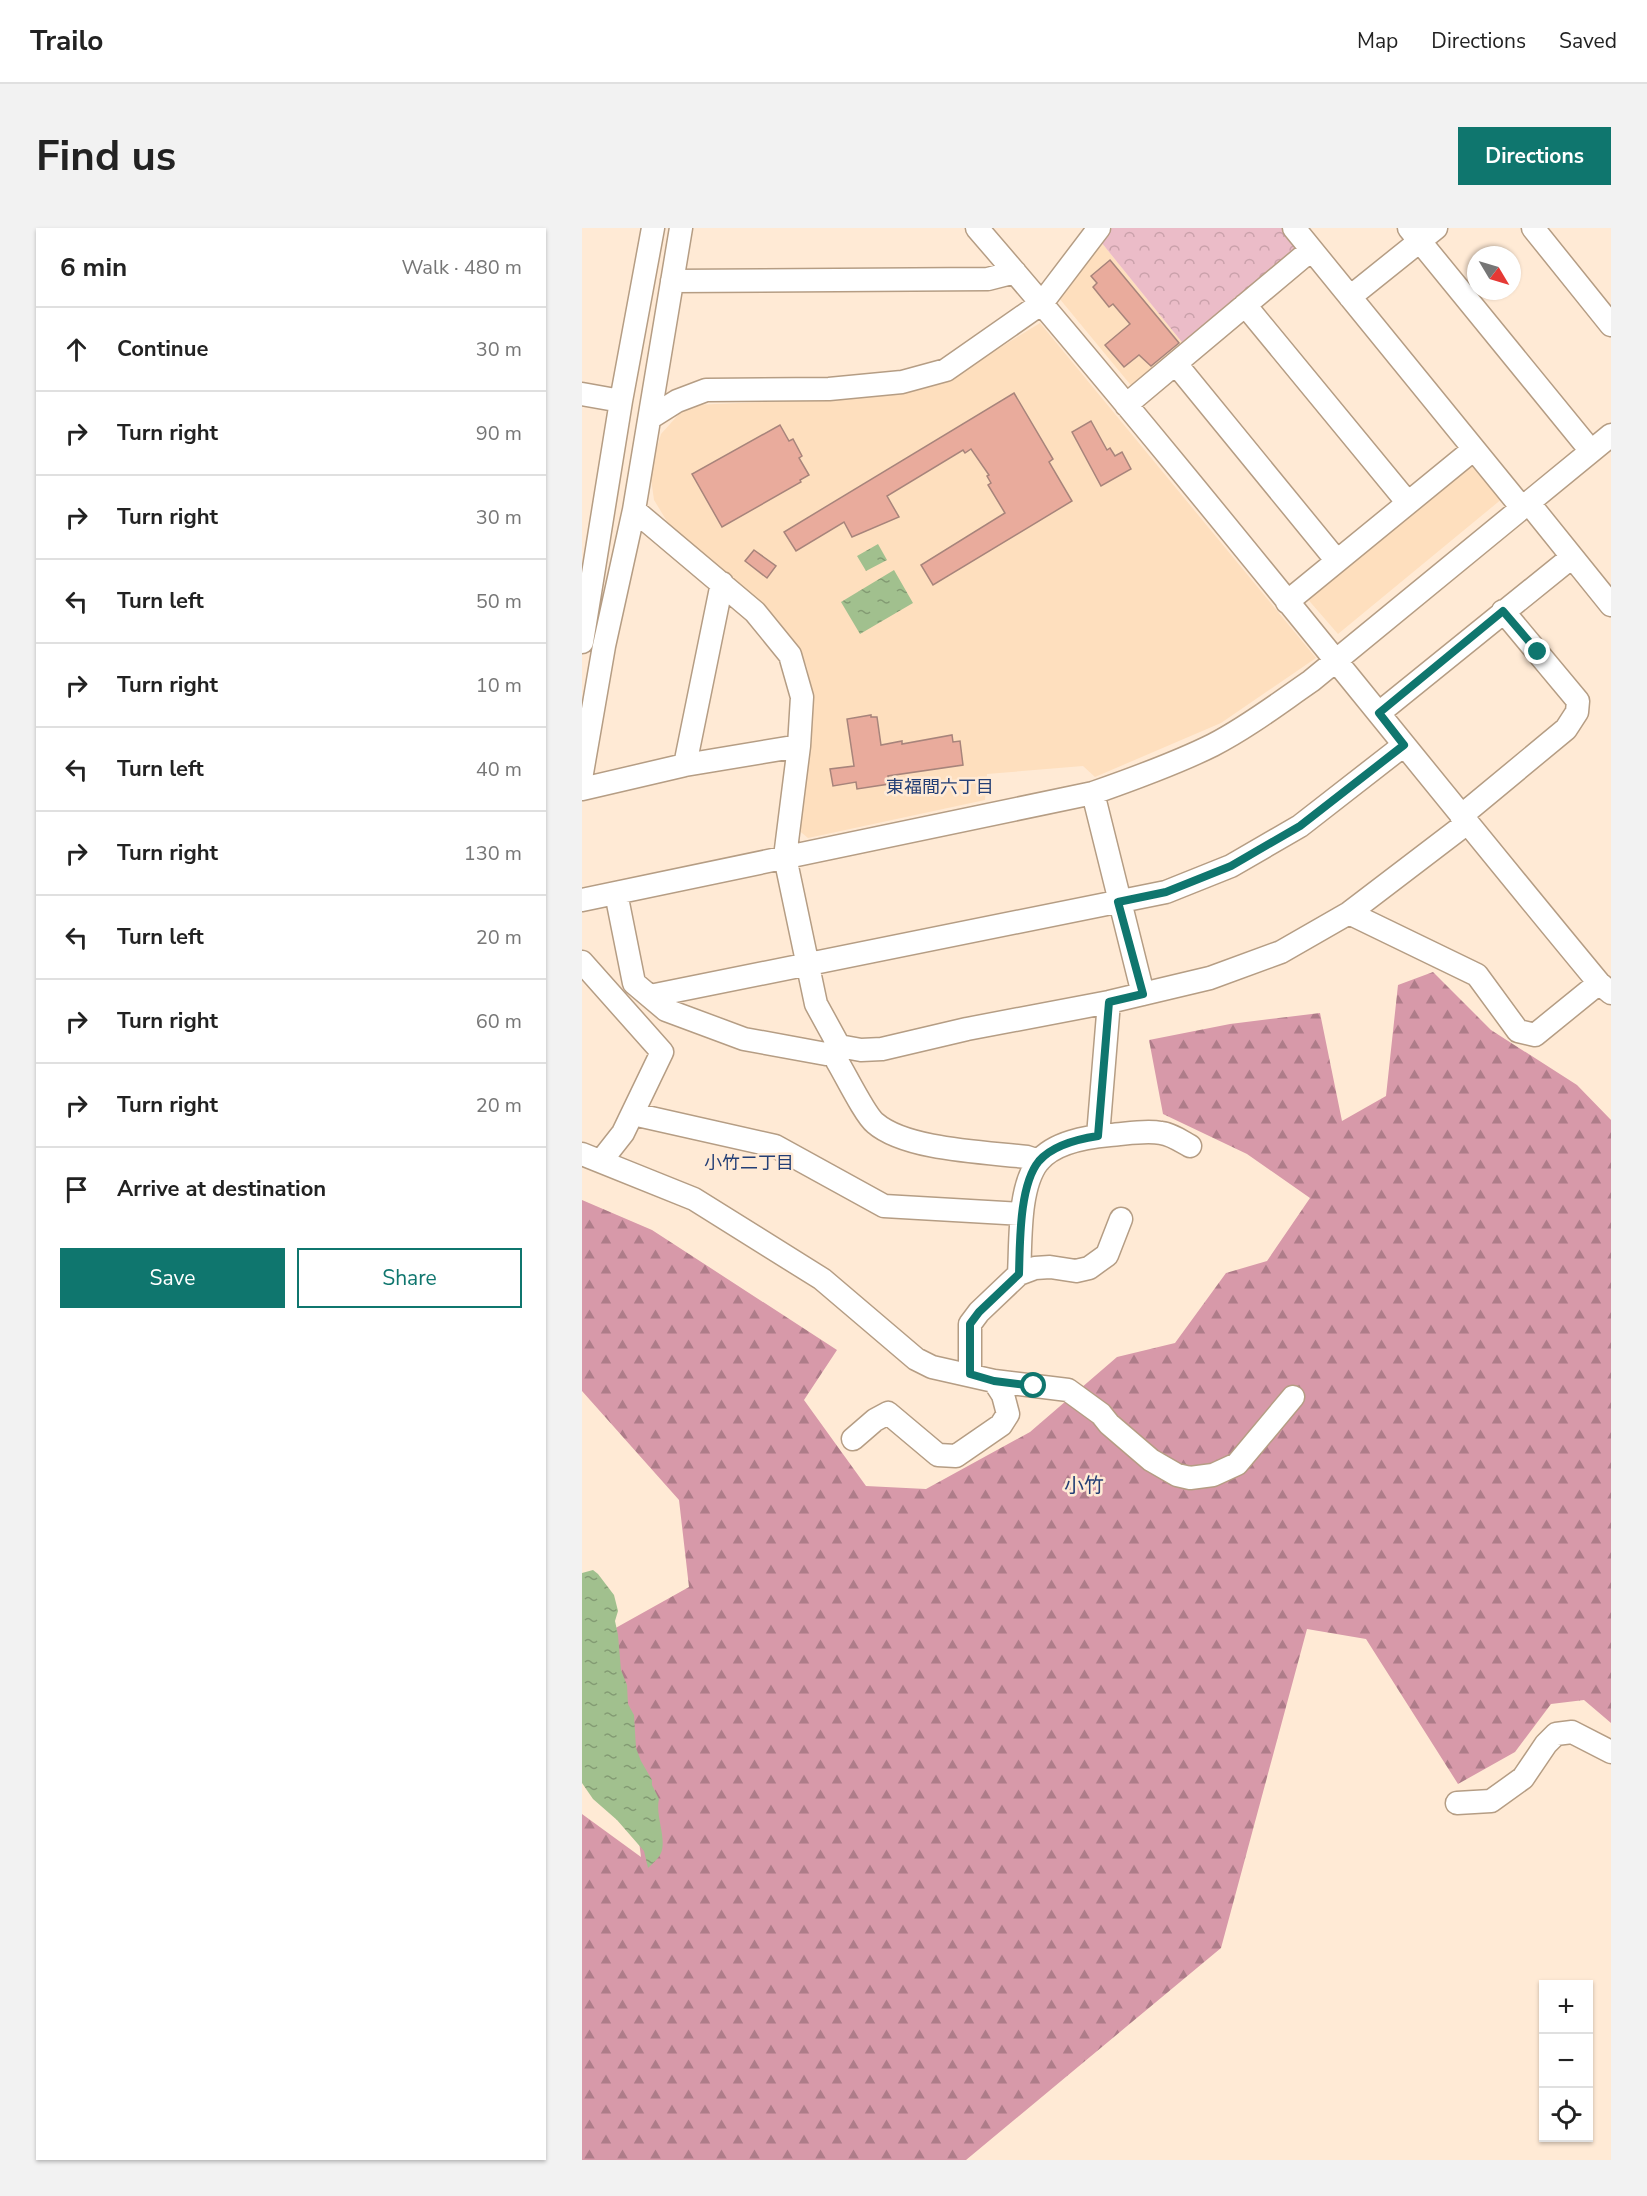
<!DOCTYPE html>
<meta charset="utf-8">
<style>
:root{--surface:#fff;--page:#f2f2f2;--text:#222;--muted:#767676;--line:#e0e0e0;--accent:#0f766e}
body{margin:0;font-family:"Nunito Sans","Noto Sans JP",sans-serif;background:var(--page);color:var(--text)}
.controls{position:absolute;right:18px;bottom:18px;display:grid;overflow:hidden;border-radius:0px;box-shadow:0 2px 4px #0004}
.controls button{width:54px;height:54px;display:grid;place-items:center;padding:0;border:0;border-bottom:2px solid var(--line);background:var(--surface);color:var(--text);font:30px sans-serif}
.compass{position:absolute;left:885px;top:18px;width:54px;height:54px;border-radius:50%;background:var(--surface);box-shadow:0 2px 4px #0004;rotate:128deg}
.stop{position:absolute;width:18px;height:18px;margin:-14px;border:4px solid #0f766e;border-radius:50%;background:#fff}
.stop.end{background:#0f766e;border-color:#fff;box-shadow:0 2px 6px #0008}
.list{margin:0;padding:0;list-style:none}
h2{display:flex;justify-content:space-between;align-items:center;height:78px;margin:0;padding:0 24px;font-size:26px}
h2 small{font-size:20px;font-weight:400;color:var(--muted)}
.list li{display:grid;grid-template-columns:39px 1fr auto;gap:18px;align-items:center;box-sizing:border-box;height:84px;padding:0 24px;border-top:2px solid var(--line)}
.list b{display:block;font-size:22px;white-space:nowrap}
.list em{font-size:20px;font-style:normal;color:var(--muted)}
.actions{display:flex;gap:12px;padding:18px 24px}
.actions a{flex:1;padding:14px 0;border:2px solid var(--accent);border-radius:0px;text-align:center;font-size:21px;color:var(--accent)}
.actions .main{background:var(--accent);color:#fff}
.icon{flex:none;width:33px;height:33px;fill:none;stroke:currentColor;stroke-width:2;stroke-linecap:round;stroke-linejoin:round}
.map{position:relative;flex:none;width:1029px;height:1932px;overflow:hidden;border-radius:0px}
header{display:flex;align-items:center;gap:36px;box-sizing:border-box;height:84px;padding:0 30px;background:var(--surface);border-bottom:2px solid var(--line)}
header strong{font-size:28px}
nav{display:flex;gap:33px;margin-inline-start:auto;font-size:21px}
.intro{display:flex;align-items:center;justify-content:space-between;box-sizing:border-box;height:144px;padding:0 36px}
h1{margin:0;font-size:42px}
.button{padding:15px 27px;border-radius:0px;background:var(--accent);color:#fff;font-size:21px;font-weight:700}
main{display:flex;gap:36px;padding:0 36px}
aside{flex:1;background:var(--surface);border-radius:0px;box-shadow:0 2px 4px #0004}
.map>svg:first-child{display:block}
</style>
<header>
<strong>Trailo</strong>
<nav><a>Map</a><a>Directions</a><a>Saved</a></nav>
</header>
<div class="intro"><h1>Find us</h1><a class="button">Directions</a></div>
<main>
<aside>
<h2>6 min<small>Walk · 480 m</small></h2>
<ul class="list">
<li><svg class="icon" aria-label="ahead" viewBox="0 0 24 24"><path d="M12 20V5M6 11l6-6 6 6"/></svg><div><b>Continue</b></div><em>30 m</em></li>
<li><svg class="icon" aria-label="right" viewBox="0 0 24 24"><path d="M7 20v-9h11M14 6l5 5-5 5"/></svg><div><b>Turn right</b></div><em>90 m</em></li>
<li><svg class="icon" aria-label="right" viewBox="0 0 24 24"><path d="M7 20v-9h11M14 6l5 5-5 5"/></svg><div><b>Turn right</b></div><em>30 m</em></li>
<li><svg class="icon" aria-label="left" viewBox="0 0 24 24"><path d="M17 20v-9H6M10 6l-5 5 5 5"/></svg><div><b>Turn left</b></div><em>50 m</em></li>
<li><svg class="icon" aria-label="right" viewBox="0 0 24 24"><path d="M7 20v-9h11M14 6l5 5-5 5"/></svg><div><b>Turn right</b></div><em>10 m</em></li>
<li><svg class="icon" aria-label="left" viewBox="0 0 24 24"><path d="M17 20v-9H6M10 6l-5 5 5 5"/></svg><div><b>Turn left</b></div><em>40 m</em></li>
<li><svg class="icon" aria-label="right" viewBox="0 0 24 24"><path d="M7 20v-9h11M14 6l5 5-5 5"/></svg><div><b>Turn right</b></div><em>130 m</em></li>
<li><svg class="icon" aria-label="left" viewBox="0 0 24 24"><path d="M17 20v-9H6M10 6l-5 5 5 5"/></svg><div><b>Turn left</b></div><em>20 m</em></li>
<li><svg class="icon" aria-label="right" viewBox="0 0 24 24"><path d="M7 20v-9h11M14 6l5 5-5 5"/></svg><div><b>Turn right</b></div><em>60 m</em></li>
<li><svg class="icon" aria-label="right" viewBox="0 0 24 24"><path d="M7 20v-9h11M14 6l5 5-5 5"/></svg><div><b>Turn right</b></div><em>20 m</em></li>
<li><svg class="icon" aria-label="arrive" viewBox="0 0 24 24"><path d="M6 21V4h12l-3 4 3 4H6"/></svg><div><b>Arrive at destination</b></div></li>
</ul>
<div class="actions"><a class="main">Save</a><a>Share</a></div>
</aside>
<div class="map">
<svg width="1029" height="1932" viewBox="0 0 1029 1932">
<defs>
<pattern id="forest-firs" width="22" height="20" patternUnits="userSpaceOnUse" patternTransform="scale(1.5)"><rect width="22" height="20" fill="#d799a9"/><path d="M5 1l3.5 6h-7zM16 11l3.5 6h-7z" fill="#ae7c89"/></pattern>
<pattern id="park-crowns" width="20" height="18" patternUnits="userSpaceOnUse" patternTransform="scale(1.5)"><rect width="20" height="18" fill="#ebbcc8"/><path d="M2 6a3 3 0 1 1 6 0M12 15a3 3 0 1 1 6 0" fill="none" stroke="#caa1ab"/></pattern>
<pattern id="water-ripples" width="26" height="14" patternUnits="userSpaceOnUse" patternTransform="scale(1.5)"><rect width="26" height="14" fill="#a1c08e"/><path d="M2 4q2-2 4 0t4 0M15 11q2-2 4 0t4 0" fill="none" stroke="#839b73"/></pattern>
</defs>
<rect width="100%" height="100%" fill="#ffead5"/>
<path fill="#fedfbe" d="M519 14 603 118 552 161 477 70Z
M458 95 734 430 639 495 513 549 501 538 405 546 403 572 226 610 215 601 228 497V456L225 439 216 421 195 391 86 295 72 272 68 243 79 206 97 186 111 177 250 171 367 151Z
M891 234 921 270 756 406 723 368Z"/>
<path fill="url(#forest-firs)" d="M851 744 909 802 995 857 1029 892V1495L1002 1472 969 1476 933 1524 876 1556 784 1411 725 1401 639 1720 384 1932H0V1586L59 1629 30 1402 107 1359 97 1272 0 1163V972L70 1002 255 1122 222 1172 284 1258 344 1261 448 1204 535 1129 593 1115 644 1045 685 1033 728 970 665 926 581 886 567 812 648 796 738 785 760 893 804 868 816 757Z"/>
<path fill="url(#park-crowns)" d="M530 0H701L715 18 714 28 603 118 519 14Z"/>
<path fill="url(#water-ripples)" d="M296 316 305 332 284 343 275 328Z
M312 342 331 375 278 406 259 374Z
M11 1342 16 1346 32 1367 36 1383 33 1393 36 1407 39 1442 45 1457 46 1476 52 1487 54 1520 59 1533 70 1552V1557L77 1571C73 1588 85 1610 79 1625 77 1630 70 1636 66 1640L62 1623 35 1592 11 1571 0 1555V1345Z"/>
<path fill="#e9ab9c" stroke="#a7847b" stroke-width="1.5" d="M528 32 597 115 569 138 557 127 542 139 523 117 548 96 531 76 527 79 511 59 515 55 509 48Z
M432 165 471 231 467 234 490 273 351 357 339 337 423 285 406 257 409 255 405 248 407 247 389 221 383 225 381 222 305 268 317 289 270 309 262 294 214 323 202 304Z
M509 193 525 222 528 220 533 228 540 224 549 241 519 258 490 204Z
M198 197 207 213 211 211 220 228 217 230 227 247 218 252 219 254 140 299 110 246Z
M172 322 194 338 185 350 163 333Z
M289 487V489H295L299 517 320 513V516L370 507 371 514 378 513 381 537 306 548 307 556 275 561 274 554 251 558 248 541 272 538 265 491Z"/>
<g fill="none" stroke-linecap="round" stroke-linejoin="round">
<defs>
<path id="minor" d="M395 0C608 247 809 504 1017 755L1029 765
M712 0 940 280
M827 0 1009 223
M951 0 1029 97
M90 53 406 51 433 44
M768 69 854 0
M663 77 826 275
M594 136 755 333
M0 166 39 173
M544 177 729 22
M68 190 95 173 124 162 247 161 320 154 364 142 460 75 517 0
M946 274 1029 377
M52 282 173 384 208 427 220 469 217 518 203 629 234 776 257 818 255 833C263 846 283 887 293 895 324 922 403 924 445 929L457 933
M705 374 892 221
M0 414 39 173 71 0
M797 485 990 329
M103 537 140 355
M0 545 22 418 52 282 99 0
M0 561 103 537 217 518
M511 565 561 766
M879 588 984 501 995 484 996 473 921 383
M34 665 52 755 84 782 162 811 244 826 257 818 279 822 300 821 385 801 527 774 628 750 699 724 767 685 885 595
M0 672 511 565C551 551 593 536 631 517 666 499 697 475 729 453L1029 207
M767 685 895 747 936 803 953 807 1017 755
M0 734 80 824 41 905 19 933
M68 768 584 664 649 638 718 598 822 517
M51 886 193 918 302 978 440 986
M516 908 527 774
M0 926 112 971 240 1051 334 1131 350 1139 412 1153 486 1162 519 1186 527 1196 569 1232 595 1247 608 1250 631 1247 655 1236 711 1169
M437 1046 453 1040 468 1039 494 1043 507 1040 525 1027 539 991
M388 1146V1096L397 1084 437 1046C439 1014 436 960 456 934 472 914 505 909 528 907 544 906 563 902 579 905 589 906 599 913 608 918
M271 1211 293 1192 306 1185 356 1227 374 1228 419 1197 426 1186 421 1167 412 1153
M875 1575 909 1573 941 1550 964 1516 974 1506 990 1504 1029 1524"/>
</defs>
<use href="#minor" stroke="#b59d84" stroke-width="25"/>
<use href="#minor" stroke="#fff" stroke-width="22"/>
</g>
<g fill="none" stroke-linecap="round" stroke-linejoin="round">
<path stroke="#0f766e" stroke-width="8" d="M452 1158 412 1153 388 1146V1096L397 1084 437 1046C438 1016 437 957 457 933 471 917 496 911 516 908L527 774 561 766 536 674 584 664 649 638 718 598 822 517 797 485 921 383 956 424"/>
</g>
<g text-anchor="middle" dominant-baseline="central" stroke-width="5" stroke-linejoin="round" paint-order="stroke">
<g font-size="18" fill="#233e75" stroke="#ffead5">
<text x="358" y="559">東福間六丁目</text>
<text x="167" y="935">小竹二丁目</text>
</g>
<g font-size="20" fill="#233e75" stroke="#ffead5">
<text x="502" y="1257">小竹</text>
</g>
</g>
</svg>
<div class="controls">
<button>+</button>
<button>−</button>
<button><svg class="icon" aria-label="locate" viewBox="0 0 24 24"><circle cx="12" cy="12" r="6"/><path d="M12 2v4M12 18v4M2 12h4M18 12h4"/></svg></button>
</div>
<svg class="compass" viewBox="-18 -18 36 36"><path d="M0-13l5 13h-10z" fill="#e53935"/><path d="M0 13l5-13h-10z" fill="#767676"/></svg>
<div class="stop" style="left:452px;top:1158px"></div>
<div class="stop end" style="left:956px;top:424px"></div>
</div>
</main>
